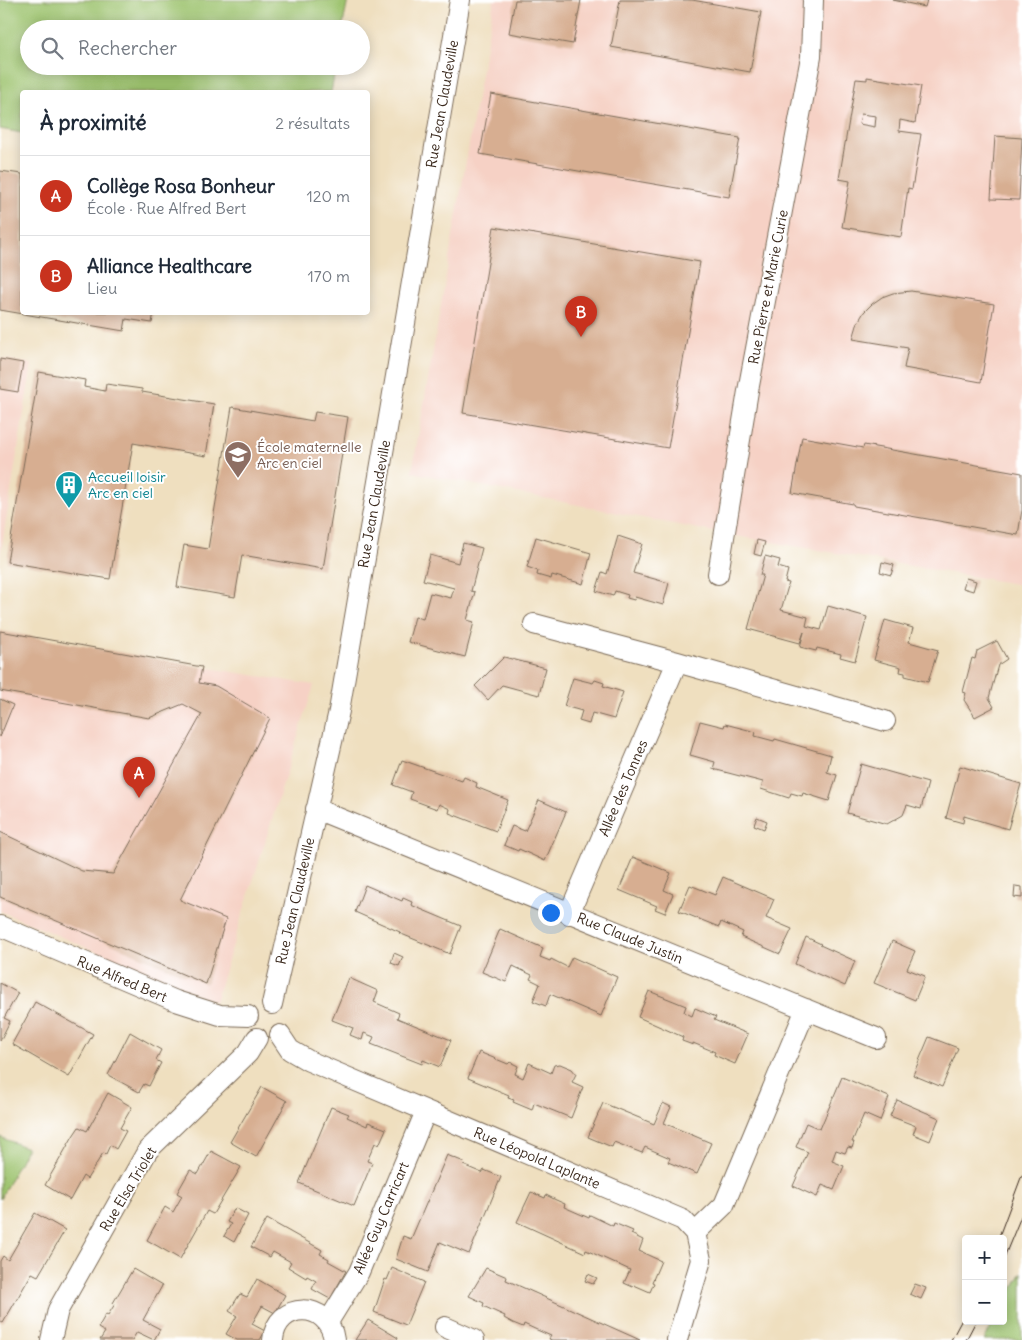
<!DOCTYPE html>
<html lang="fr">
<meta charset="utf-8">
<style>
:root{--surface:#fff;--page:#f2f2f3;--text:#1f2937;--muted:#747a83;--line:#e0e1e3;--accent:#c8321e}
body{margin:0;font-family:Delius,sans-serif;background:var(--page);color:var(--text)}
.controls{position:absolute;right:15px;bottom:15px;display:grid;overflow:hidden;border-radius:5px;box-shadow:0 2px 12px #0003}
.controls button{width:45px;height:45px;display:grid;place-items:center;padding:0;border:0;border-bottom:1px solid var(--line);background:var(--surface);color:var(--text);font:25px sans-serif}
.you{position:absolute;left:550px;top:912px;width:18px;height:18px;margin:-12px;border:4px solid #fff;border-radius:50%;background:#1a73e8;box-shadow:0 0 0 8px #1a73e833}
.badge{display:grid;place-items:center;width:32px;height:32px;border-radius:50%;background:var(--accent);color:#fff;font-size:16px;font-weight:700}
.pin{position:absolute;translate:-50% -41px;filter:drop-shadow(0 1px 2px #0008)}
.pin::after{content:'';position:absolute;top:26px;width:18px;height:15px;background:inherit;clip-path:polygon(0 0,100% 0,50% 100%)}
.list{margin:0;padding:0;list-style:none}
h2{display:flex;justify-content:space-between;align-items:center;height:65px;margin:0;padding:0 20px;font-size:21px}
h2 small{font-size:16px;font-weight:400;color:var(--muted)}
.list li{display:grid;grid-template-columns:32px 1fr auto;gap:15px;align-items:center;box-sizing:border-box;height:80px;padding:0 20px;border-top:1px solid var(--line)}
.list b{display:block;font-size:19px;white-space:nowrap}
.list p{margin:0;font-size:16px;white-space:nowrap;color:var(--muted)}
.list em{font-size:16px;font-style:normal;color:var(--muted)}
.icon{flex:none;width:28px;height:28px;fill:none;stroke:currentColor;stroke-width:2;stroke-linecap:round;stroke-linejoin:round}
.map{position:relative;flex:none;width:1022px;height:1340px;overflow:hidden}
.search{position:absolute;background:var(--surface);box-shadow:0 2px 12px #0003;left:20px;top:20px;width:350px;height:55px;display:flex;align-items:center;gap:12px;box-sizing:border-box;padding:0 18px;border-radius:28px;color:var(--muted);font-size:19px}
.panel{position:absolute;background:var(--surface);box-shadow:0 2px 12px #0003;left:20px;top:90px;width:350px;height:225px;border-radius:5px}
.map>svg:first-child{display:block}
</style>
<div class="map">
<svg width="1022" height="1340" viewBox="0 0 1022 1340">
<rect width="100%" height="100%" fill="#fff"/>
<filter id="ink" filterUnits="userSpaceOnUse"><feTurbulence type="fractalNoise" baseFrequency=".02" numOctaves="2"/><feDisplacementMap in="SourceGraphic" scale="10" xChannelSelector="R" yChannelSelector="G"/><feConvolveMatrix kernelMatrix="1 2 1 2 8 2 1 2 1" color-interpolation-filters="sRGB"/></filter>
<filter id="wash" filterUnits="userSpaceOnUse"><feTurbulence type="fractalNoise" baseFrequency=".0096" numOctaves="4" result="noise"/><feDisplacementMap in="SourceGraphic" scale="20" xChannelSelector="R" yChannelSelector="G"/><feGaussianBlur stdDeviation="1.12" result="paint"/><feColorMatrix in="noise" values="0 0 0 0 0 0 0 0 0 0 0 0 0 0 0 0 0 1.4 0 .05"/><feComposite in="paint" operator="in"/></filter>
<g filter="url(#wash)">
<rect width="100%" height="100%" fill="#efdfbf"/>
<path fill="#f6d1c5" d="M494 0H1022V585L724 534 412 472Z
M0 358 32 364 0 557Z
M0 631 202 667 314 685 215 1002 0 911Z"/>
<path fill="#9cc26d" stroke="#6c7646" d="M0 0H348L342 29H29V66H336L331 92H22V133L0 129Z
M0 1137 27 1148 0 1199Z
M1022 1272V1340H984L995 1321H1003V1306Z"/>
<g id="blocks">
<path fill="#d7ae91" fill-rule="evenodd" d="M515 0H581L573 44 509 33Z
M620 0H692L761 12 750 72 611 47Z
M893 0H927L925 7Z
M867 77 921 86 915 123 900 120 899 131 921 134 912 189 908 188 901 237 842 227 850 181 839 179 856 79 867 80ZM861 114 876 116 875 127 859 124Z
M491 94 740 138 729 197 480 154Z
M995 136 1022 138 1019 200 991 199Z
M0 171 22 174V312H154L152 323 126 319 124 331 0 310Z
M494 227 700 262 668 448 463 413Z
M911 291 994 304 981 382 904 368 908 348 853 339 858 322 864 312 872 304 882 297 893 293Z
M0 359 23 363 18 392 0 389Z
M39 372 85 380 84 387 105 391 106 384 142 389V392L214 404 206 456 133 443 110 579 7 562Z
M232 407 313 421 315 412 348 417 323 569 242 555 235 597 177 587 184 545 208 549Z
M802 437 863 448 864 445 1022 473V510L1018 535 854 506 853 504 792 493Z
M618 536 642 544 633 573 669 583 663 605 635 597 634 600 627 598 628 595 615 591 613 596 596 591 602 572 607 574Z
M536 537 591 553 583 584 552 575 551 579 537 575 538 571 527 567Z
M757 540 765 542 761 556 754 554Z
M463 543 482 548 471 591 475 592 467 620 474 622 465 657 408 642 415 617 423 619 430 593 451 598 454 588 423 580 430 555 458 563Z
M765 556 780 560 778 567 788 570 785 582 789 583 781 610 808 617 806 626 821 630 828 606 867 617 855 661 840 657 841 654 817 648 816 651 800 647 804 632 800 643 748 629 763 575H760Z
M882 562 894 565 891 575 880 572Z
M966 578 976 581 973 591 963 588Z
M885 620 913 628 909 642 938 650 928 682 905 676V673L900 672 901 667 874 660Z
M0 631 202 667 199 683 216 686 270 718 180 900 226 919 206 984 0 897V832L82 871 113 874 202 714 183 704 149 718 0 691Z
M997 641 1007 659 998 665 989 698 994 707 975 717 964 700 966 693 963 692 972 658 975 659 977 651Z
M504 657 546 668 539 695 502 685 488 700 475 686Z
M573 678 593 683 595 680 604 683 603 686 623 692 614 719 592 713 589 724 579 721 582 711 564 706Z
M0 699 13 705 0 737Z
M700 721 724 727 725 724 756 732 755 736 774 741 775 739 831 755 827 772 837 775 829 801 803 793 802 796 791 793 789 798 761 789 763 782 713 769 715 762 690 755Z
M402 760 462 781 464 777 477 783 476 787 508 800 496 831 449 813 450 809 439 804 437 809 410 799 412 792 393 785Z
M861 764 928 783 921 809 907 805 903 815 887 824 847 813Z
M960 766 1021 784 1008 829 964 816 963 823 946 818Z
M539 800 566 812 545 861 519 849 518 851 504 845 512 826 525 831Z
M757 817 767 821 764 829 754 825Z
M633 857 671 873 664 890 673 894 665 913 655 909 657 906 619 890Z
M723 877 774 899 766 918 792 929 780 954 741 937 743 932 721 922 719 927 679 911 690 885 715 895Z
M365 885 402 901 403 898 412 902 411 905 461 926 450 954 399 933 400 932 355 912Z
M1015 886 1022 887V898L1014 897Z
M500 929 543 948 540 957 550 961 551 959 567 967 572 957 617 977 601 1016 550 994 546 1006 533 1001 540 984 530 979 532 975 513 966 506 982 482 972Z
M806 937 821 944 820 945 855 961 845 986 795 964Z
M892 941 915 951 907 969 925 976 915 1000 874 983Z
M394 953 403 957 399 966 391 963Z
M349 978 378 991 374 1002 399 1013 397 1018 451 1040 440 1067 423 1060 422 1064 371 1044 374 1037 364 1033 362 1040 350 1035 353 1028 332 1020Z
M0 983 18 993 4 1018 10 1021 0 1041Z
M649 991 686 1006 684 1012 692 1016 695 1008 716 1017 714 1020 748 1034 735 1064 714 1055 715 1052 693 1043V1045L682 1041 683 1037 638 1017Z
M35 1002 93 1034 69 1077 12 1044Z
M130 1032 161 1050 156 1060 161 1063 155 1074 149 1086 144 1084 139 1092 108 1075Z
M929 1037 958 1048 942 1087 913 1075Z
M479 1052 508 1064 510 1062 518 1066 515 1074 523 1078 529 1063 551 1073 554 1065 560 1064 572 1069 576 1074 572 1082 583 1087 571 1118 534 1103 532 1110 513 1102 514 1100 508 1098 509 1095 468 1078Z
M842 1077 889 1097 880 1121 864 1114 852 1142H854L852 1148 848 1147 845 1153 836 1150 832 1161 844 1166 834 1190 822 1185 817 1197 793 1186 808 1152 796 1147 806 1123 820 1129Z
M262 1087 287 1101 256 1157 230 1142Z
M108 1093 132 1107 120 1128 126 1131 116 1149 110 1145 106 1154 103 1153 87 1179 83 1176 70 1200 45 1185 73 1136 79 1127 87 1131Z
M897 1100 939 1118 930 1141 913 1134 916 1126 890 1116Z
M603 1103 654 1124 663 1103 671 1107 664 1123 711 1143 697 1174 668 1162 670 1158 645 1147 642 1153 614 1142 612 1147 588 1137Z
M331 1107 349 1114 347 1117 367 1126 368 1122 386 1129 379 1145 375 1143 367 1161 372 1163 354 1206 299 1183Z
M211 1151 241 1167 213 1214 207 1211 180 1259 147 1240 165 1207 173 1212 182 1196 177 1193 190 1170 198 1174Z
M447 1155 464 1162 463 1165 482 1173 484 1170 501 1177 469 1254 440 1242 428 1272 396 1259 403 1236 411 1239Z
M531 1192 545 1198 546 1195 556 1200 565 1204 564 1207 589 1218 590 1215 613 1226 614 1223 633 1231 631 1234 643 1240 639 1251 661 1261 652 1282 654 1283 650 1292 634 1285 633 1287 624 1283 630 1270 586 1250 585 1253 517 1222Z
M235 1208 248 1215 234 1242 224 1236 231 1224 227 1222Z
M35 1213 65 1230 38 1276 32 1273 3 1323 0 1321V1261L3 1256 8 1260Z
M267 1219 322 1250 320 1254 329 1259 328 1261 346 1271 330 1299 312 1289 316 1281 307 1276 306 1278 288 1267 291 1262 273 1252 270 1257 251 1247Z
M392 1268 424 1282 406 1325 374 1312 385 1279 387 1280Z
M486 1268 507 1277 506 1280 640 1340H552L549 1339 551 1336 537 1330 524 1324 523 1327 513 1323 504 1318 505 1316 483 1306 484 1303 469 1296Z
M133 1269 162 1286 143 1320 160 1329 154 1340 137 1332 132 1340H100L105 1332 98 1328 106 1314 108 1315 115 1304 113 1303Z
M588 1274 597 1278 593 1284 585 1281Z
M257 1279 285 1295 275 1313 262 1306 252 1324 265 1331 260 1340H237L226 1334 237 1316 229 1311 240 1294 247 1297Z
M915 1284 926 1288 921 1299 910 1294Z
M368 1320 398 1338 397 1340H355Z"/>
</g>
</g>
<g filter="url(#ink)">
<use href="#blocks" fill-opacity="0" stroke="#7a6956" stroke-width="1"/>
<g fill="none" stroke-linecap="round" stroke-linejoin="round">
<defs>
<path id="minor" d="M718 574 748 391 811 57 813 0
M534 624 677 662 885 721
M316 809 876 1038
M569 914 677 662
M0 926 176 1001 220 1015 248 1016
M272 1004 339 711 460 0
M280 1035 290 1050 309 1061 683 1220 695 1233 701 1260 677 1340
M695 1233 724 1205 806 1009
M328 1322 359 1272 426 1111
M445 1327 474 1340
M51 1340 58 1310 148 1150 248 1053 257 1038
M273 1340C276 1301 329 1300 334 1340"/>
</defs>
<use href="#minor" stroke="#7a6956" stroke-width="22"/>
<use href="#minor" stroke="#fff" stroke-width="20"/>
<path stroke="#3b2a1e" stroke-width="1" d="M998 1239 1022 1175
M1003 1260 1022 1214
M951 1340 966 1312
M966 1340 976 1321"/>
</g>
</g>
<defs>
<symbol id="school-pin" viewBox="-11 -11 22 30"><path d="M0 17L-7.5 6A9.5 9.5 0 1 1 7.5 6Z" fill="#8d6e63" stroke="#fff"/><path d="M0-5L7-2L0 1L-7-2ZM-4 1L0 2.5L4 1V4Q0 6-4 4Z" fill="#fff"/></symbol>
<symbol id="building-pin" viewBox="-11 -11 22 30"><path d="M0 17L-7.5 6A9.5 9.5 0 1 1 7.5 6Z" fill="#0f9aa8" stroke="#fff"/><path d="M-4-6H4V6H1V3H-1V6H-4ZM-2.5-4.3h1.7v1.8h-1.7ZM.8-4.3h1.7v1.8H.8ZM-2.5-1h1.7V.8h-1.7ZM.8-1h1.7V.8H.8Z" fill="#fff"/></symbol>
</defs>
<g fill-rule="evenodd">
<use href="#school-pin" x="222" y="439" width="32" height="43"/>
<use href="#building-pin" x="53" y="469" width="32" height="43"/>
</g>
<g text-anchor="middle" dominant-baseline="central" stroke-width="4" stroke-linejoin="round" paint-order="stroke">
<g font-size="14" fill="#3b2a1e" stroke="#fff">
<text transform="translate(442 104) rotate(-80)">Rue Jean Claudeville</text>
<text transform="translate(768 287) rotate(-79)">Rue Pierre et Marie Curie</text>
<text transform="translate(374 504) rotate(-80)">Rue Jean Claudeville</text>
<text transform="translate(623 788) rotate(-67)">Allée des Tonnes</text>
<text transform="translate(295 901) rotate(-77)">Rue Jean Claudeville</text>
<text transform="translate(630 938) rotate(22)">Rue Claude Justin</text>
<text transform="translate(122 979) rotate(23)">Rue Alfred Bert</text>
<text transform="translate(537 1158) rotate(23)">Rue Léopold Laplante</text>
<text transform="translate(128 1189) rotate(-59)">Rue Elsa Triolet</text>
<text transform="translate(381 1218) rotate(-67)">Allée Guy Carricart</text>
</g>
<g font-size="14" fill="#785e54" stroke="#fff" text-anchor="start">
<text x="257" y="447">École maternelle<tspan x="257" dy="16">Arc en ciel</tspan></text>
</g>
<g font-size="14" fill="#0d838f" stroke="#fff" text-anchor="start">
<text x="88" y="477">Accueil loisir<tspan x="88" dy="16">Arc en ciel</tspan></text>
</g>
</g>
</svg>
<div class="controls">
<button>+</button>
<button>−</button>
</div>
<div class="you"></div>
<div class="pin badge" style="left:139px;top:798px">A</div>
<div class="pin badge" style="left:581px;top:337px">B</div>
<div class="search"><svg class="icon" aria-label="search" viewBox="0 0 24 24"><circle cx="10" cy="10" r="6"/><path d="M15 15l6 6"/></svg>Rechercher</div>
<section class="panel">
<h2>À proximité<small>2 résultats</small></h2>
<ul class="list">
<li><span class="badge">A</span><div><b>Collège Rosa Bonheur</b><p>École · Rue Alfred Bert</p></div><em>120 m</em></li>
<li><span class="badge">B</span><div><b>Alliance Healthcare</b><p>Lieu</p></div><em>170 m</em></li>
</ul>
</section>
</div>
